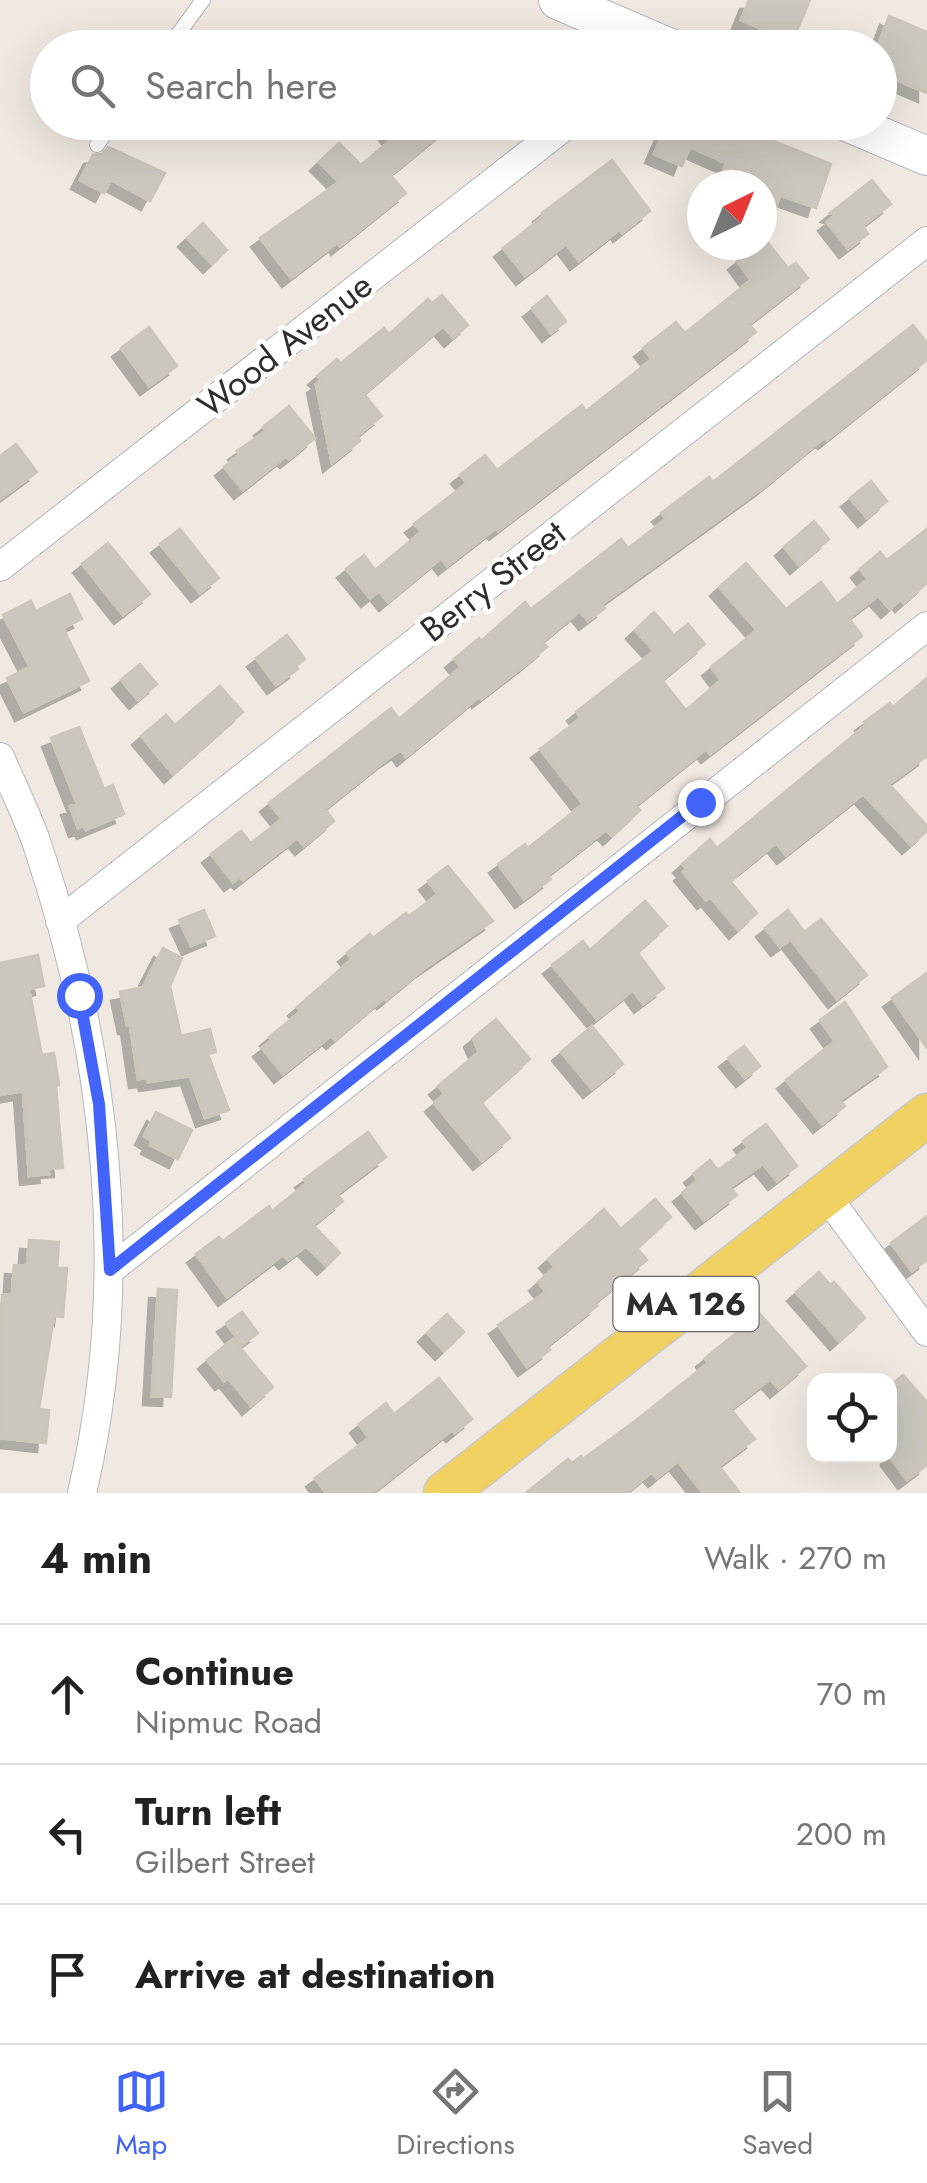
<!DOCTYPE html>
<meta charset="utf-8">
<style>
:root{--surface:#fff;--page:#f6f6f6;--text:#222;--muted:#767676;--line:#e0e0e0;--accent:#4264fb}
body{margin:0;font-family:Jost,sans-serif;background:var(--page);color:var(--text)}
.controls{position:absolute;right:30px;bottom:30px;display:grid;overflow:hidden;border-radius:20px;box-shadow:0 10px 40px #0002}
.controls button{width:90px;height:90px;display:grid;place-items:center;padding:0;border:0;border-bottom:2px solid var(--line);background:var(--surface);color:var(--text);font:50px sans-serif}
.compass{position:absolute;left:687px;top:170px;width:90px;height:90px;border-radius:50%;background:var(--surface);box-shadow:0 10px 40px #0002;rotate:43deg}
.stop{position:absolute;width:30px;height:30px;margin:-22px;border:8px solid #4264fb;border-radius:50%;background:#fff}
.stop.end{background:#4264fb;border-color:#fff;box-shadow:0 2px 10px #0008}
.list{margin:0;padding:0;list-style:none}
h2{display:flex;justify-content:space-between;align-items:center;height:130px;margin:0;padding:0 40px;font-size:42px}
h2 small{font-size:32px;font-weight:400;color:var(--muted)}
.list li{display:grid;grid-template-columns:65px 1fr auto;gap:30px;align-items:center;box-sizing:border-box;height:140px;padding:0 40px;border-top:2px solid var(--line)}
.list b{display:block;font-size:38px;white-space:nowrap}
.list p{margin:0;font-size:32px;white-space:nowrap;color:var(--muted)}
.list em{font-size:32px;font-style:normal;color:var(--muted)}
.icon{flex:none;width:55px;height:55px;fill:none;stroke:currentColor;stroke-width:2;stroke-linecap:round;stroke-linejoin:round}
.map{position:relative;flex:none;width:927px;height:1493px;overflow:hidden}
.search{position:absolute;background:var(--surface);box-shadow:0 10px 40px #0002;left:30px;right:30px;top:30px;height:110px;display:flex;align-items:center;gap:25px;box-sizing:border-box;padding:0 35px;border-radius:55px;color:var(--muted);font-size:38px}
.sheet{height:550px;background:var(--surface)}
nav{display:flex;justify-content:space-around;align-items:center;box-sizing:border-box;height:140px;border-top:2px solid var(--line);background:var(--surface);font-size:28px;color:var(--muted)}
nav a{display:grid;justify-items:center;gap:5px}
nav .on{color:var(--accent)}
.map>svg:first-child{display:block}
</style>
<div class="map">
<svg width="927" height="1493" viewBox="0 0 927 1493">
<defs>
<filter id="shadow"><feDropShadow dx="-9" dy="9" stdDeviation="0" flood-color="#0004"/></filter>
</defs>
<rect width="100%" height="100%" fill="#efe9e1"/>
<path fill="#cbc7bf" stroke="#cbc5ba" stroke-width="2.5" filter="url(#shadow)" d="M749 0H810L792 42 780 37 776 45 757 36 760 28 741 20Z
M889 16 927 32V93L880 73V40Z
M381 122H455L393 173 392 177 406 193 340 246 338 242 291 278 260 238 339 182 319 162 339 143 361 165 393 138Z
M668 122H726L831 164 816 208 780 195 765 239 788 268 796 263 808 278 749 324 756 332 498 531 496 528 447 566 441 558 388 602 379 591 370 598 346 569 364 555 375 570 421 532 414 524 467 483 460 475 485 455 497 470 582 405 586 411 652 359 643 348 676 322 685 333 751 280 737 261 757 245H762L765 239 762 238V185H719L726 163 690 147 682 166 654 154Z
M108 147 165 173 150 201 111 180 104 193 80 180 93 155 102 154Z
M612 160 650 211 622 233 620 229 579 261 566 244 525 276 503 248 544 216 542 213Z
M872 180 891 204 863 226 868 234 848 249 827 222 836 215 830 213Z
M203 223 227 250 212 264 187 238Z
M442 295 468 325 453 338 443 326 364 394 382 416 357 436 360 441 332 463 316 384 322 380 317 376 337 359 341 363 384 328 389 334 428 299 432 303Z
M547 296 566 321 551 333 532 308Z
M913 325 927 343V360L827 440 824 438 764 487 602 604 605 608 588 621 580 611 542 642 547 647 529 662 481 699 480 696 406 757 401 750 386 760 325 809 334 821 304 846 297 838 243 880 240 877 233 882 211 854 241 831 251 843 282 819 269 803 300 779 391 708 399 719 461 667 454 659 479 638 481 641 525 602 531 609 621 539 628 548 666 519 661 513 709 477 713 482Z
M149 327 177 366 149 386 121 348Z
M289 406 315 438 289 459 286 456 243 490 224 467 240 454 237 451 266 431 263 427Z
M16 444 37 472 0 499V456Z
M871 481 887 501 867 518 850 498Z
M814 521 829 539 799 565 784 547Z
M180 529 219 578 200 593 160 544Z
M927 529V583L904 603 901 599 890 609 878 596 849 618 862 636 710 754 706 749 636 805 640 810 612 836 606 830 548 875 551 879 524 899 498 864 525 844 528 848 583 804 540 749 581 718 576 712 654 651 635 630 654 612 674 635 688 624 705 644 662 680 686 710 721 680 711 667 757 630 719 587 746 563 786 609 821 582 837 604 868 579 860 569 880 552 887 560Z
M108 543 150 594 123 615 82 564Z
M70 594 82 619 63 628 89 681 24 712 7 678 30 667 3 615 31 601 36 611Z
M287 635 305 659 296 666 298 669 276 685 256 658Z
M140 664 157 684 138 700 121 680Z
M927 678V756L889 784 927 826V831L911 845 863 794 786 855 776 843 739 873 731 882 757 913 738 930 710 897 706 900 683 872 687 869 682 864 710 839 717 848 866 725 864 722 890 703 893 707Z
M220 686 243 712 173 774 141 736 166 715 175 725Z
M79 727 104 789 113 785 124 814 86 830 84 826 78 828 70 806 77 804 51 738Z
M448 866 493 921 422 970 386 1000 384 998 335 1040 331 1036 283 1074 262 1048 272 1040 269 1037 301 1011 297 1007 352 959 347 953 370 934 373 938 406 913 409 916 438 894 428 881Z
M645 901 667 926 637 952 664 988 643 1004 633 990 597 1019 552 965 583 941 590 950Z
M204 910 215 936 191 946 179 920Z
M788 910 803 930 780 947 765 928Z
M821 919 867 975 837 999 792 941Z
M163 948 182 958 170 986 181 1036 210 1029 216 1052 208 1054 229 1110 205 1118 190 1076 148 1082 147 1078 138 1079 130 1025H127L120 992 143 987Z
M38 955 44 986 29 989 42 1055 54 1053 59 1085 56 1086 63 1168 48 1169 49 1174 29 1176 23 1091 0 1095V963Z
M927 973V1048L892 998Z
M845 1002 887 1067 840 1100 845 1106 822 1124 786 1080 835 1041 820 1020Z
M496 1019 530 1059 481 1102 510 1138 482 1161 434 1103 445 1094 438 1086 479 1052 473 1038Z
M592 1026 623 1064 592 1089 561 1052Z
M744 1046 760 1066 745 1078 728 1058Z
M156 1112 192 1130 178 1159 150 1145 152 1141 144 1136Z
M766 1124 797 1166 777 1181 763 1164 730 1187 737 1195 704 1220 682 1193 698 1180 693 1174 710 1160 718 1170 748 1148 743 1141Z
M368 1132 386 1157 337 1194 343 1201 313 1225 340 1253 326 1266 306 1246 288 1260 283 1255 227 1297 196 1254 219 1237 223 1241 269 1206 272 1211 307 1183 304 1179Z
M655 1199 671 1217 637 1248 647 1260 594 1303 597 1306 547 1346 550 1350 527 1367 498 1325 546 1292 538 1282 555 1267 548 1259 604 1209 621 1229Z
M927 1216V1260L912 1271 891 1243Z
M29 1240 59 1242 57 1268H67L63 1317 54 1316 39 1409 49 1410 46 1443 0 1438 2 1295H12L14 1265 27 1266Z
M819 1272 830 1285 834 1282 865 1318 839 1341 796 1292Z
M158 1289 177 1290 171 1397 152 1396Z
M242 1312 258 1333 242 1345 226 1323Z
M447 1314 464 1332 444 1351 427 1333Z
M760 1314 806 1366 779 1389 770 1379 731 1409 755 1439 719 1466 740 1493H703L678 1461 657 1478 652 1472 626 1493H526L568 1459 572 1463 581 1456 583 1459 635 1421 708 1363 705 1358Z
M233 1339 273 1387 251 1406 228 1378 224 1381 207 1360Z
M903 1375 927 1402V1465L907 1480 890 1457V1386Z
M439 1378 472 1419 455 1433 452 1430 372 1493H326L315 1478 369 1438 359 1424 386 1403 394 1414Z"/>
<g fill="none" stroke-linecap="round" stroke-linejoin="round">
<defs>
<path id="lane" d="M168 48 203 0
M97 145 113 122"/>
<path id="street" d="M0 567 570 122
M0 757C12 785 26 813 36 841 107 1050 133 1277 82 1493
M60 921 927 241
M825 1194 927 1332
M110 1270 927 626"/>
<path id="secondary" d="M558 0 670 48
M847 122 927 156"/>
<path id="primary" d="M445 1493 927 1115"/>
</defs>
<use href="#lane" stroke="#b4b7c1" stroke-width="16"/>
<use href="#street" stroke="#b4b7c1" stroke-width="30"/>
<use href="#secondary" stroke="#b4b7c1" stroke-width="40"/>
<use href="#primary" stroke="#c9c9c9" stroke-width="45"/>
<use href="#lane" stroke="#fff" stroke-width="14"/>
<use href="#street" stroke="#fff" stroke-width="28"/>
<use href="#secondary" stroke="#fff" stroke-width="38"/>
<use href="#primary" stroke="#f2d163" stroke-width="42"/>
</g>
<g fill="none" stroke-linecap="round" stroke-linejoin="round">
<path stroke="#4264fb" stroke-width="12" d="M79 995 99 1104 110 1270 700 802"/>
</g>
<g text-anchor="middle" dominant-baseline="central" stroke-width="9" stroke-linejoin="round" paint-order="stroke">
<rect fill="#fff" stroke="#6d6d6d" stroke-width="2.5" x="613.5" y="1277" width="145" height="54" rx="8"/>
<g font-size="32" font-weight="bold" fill="#2e2e2e">
<text x="686" y="1304">MA 126</text>
</g>
<g font-size="35" fill="#2e2e2e" stroke="#fff">
<text transform="translate(285 345) rotate(-38)">Wood Avenue</text>
<text transform="translate(493 581) rotate(-38)">Berry Street</text>
</g>
</g>
</svg>
<div class="controls">
<button><svg class="icon" aria-label="locate" viewBox="0 0 24 24"><circle cx="12" cy="12" r="6"/><path d="M12 2v4M12 18v4M2 12h4M18 12h4"/></svg></button>
</div>
<svg class="compass" viewBox="-18 -18 36 36"><path d="M0-13l5 13h-10z" fill="#e53935"/><path d="M0 13l5-13h-10z" fill="#767676"/></svg>
<div class="stop" style="left:79px;top:995px"></div>
<div class="stop end" style="left:700px;top:802px"></div>
<div class="search"><svg class="icon" aria-label="search" viewBox="0 0 24 24"><circle cx="10" cy="10" r="6"/><path d="M15 15l6 6"/></svg>Search here</div>
</div>
<section class="sheet">
<h2>4 min<small>Walk · 270 m</small></h2>
<ul class="list">
<li><svg class="icon" aria-label="ahead" viewBox="0 0 24 24"><path d="M12 20V5M6 11l6-6 6 6"/></svg><div><b>Continue</b><p>Nipmuc Road</p></div><em>70 m</em></li>
<li><svg class="icon" aria-label="left" viewBox="0 0 24 24"><path d="M17 20v-9H6M10 6l-5 5 5 5"/></svg><div><b>Turn left</b><p>Gilbert Street</p></div><em>200 m</em></li>
<li><svg class="icon" aria-label="arrive" viewBox="0 0 24 24"><path d="M6 21V4h12l-3 4 3 4H6"/></svg><div><b>Arrive at destination</b></div></li>
</ul>
</section>
<nav>
<a class="on"><svg class="icon" aria-label="map" viewBox="0 0 24 24"><path d="M3 6l6-2 6 2 6-2v14l-6 2-6-2-6 2zM9 4v14M15 6v14"/></svg>Map</a>
<a><svg class="icon" aria-label="directions" viewBox="0 0 24 24"><path d="M12 3l9 9-9 9-9-9zM9 14v-3h6M13 9l2 2-2 2"/></svg>Directions</a>
<a><svg class="icon" aria-label="saved" viewBox="0 0 24 24"><path d="M7 4h10v16l-5-4-5 4z"/></svg>Saved</a>
</nav>
